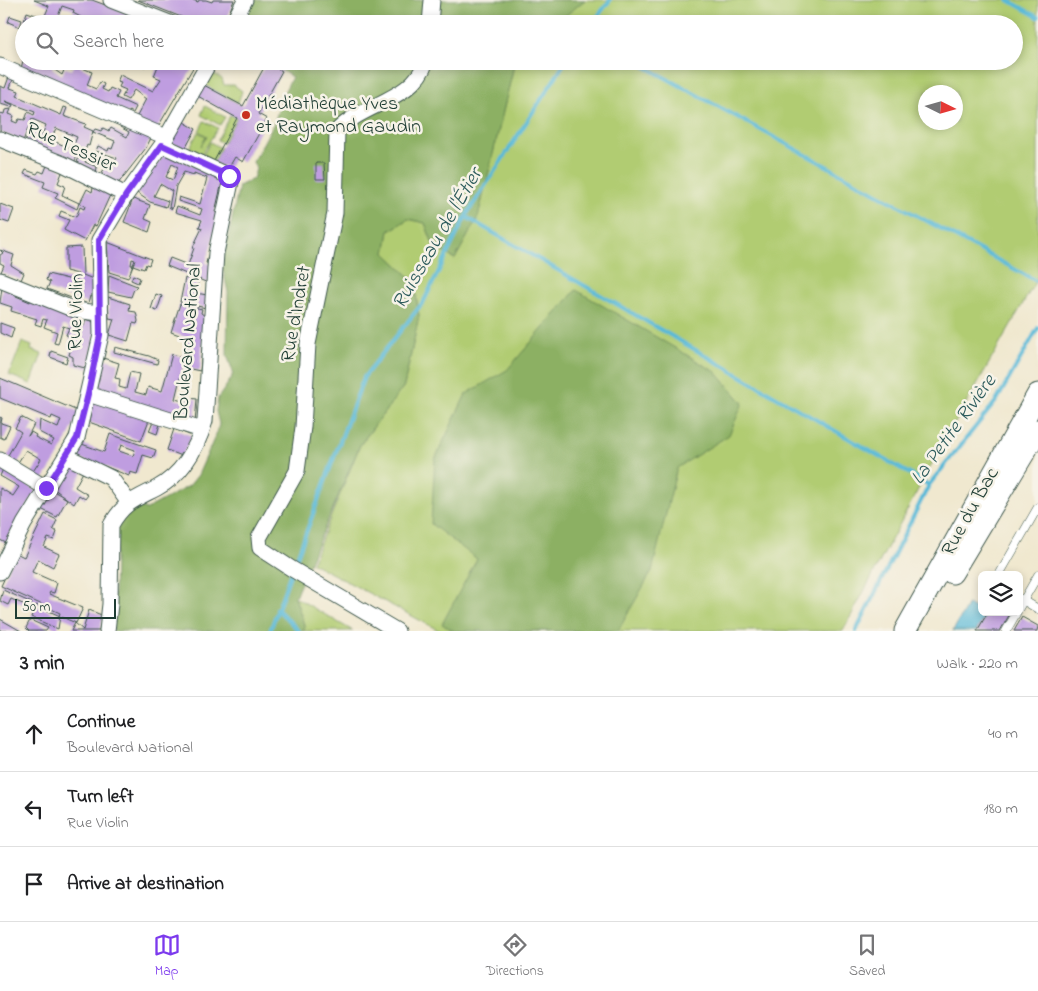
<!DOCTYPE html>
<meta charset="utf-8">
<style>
:root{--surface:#fff;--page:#f6f6f6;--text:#202124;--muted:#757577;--line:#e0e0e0;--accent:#7c3aed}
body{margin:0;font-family:"Indie Flower",sans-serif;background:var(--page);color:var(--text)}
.controls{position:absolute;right:15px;bottom:15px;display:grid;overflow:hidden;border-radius:8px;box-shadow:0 2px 8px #0003}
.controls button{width:45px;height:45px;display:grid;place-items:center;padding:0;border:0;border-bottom:1px solid var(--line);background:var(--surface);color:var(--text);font:25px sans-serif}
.compass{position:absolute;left:918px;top:85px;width:45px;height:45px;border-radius:50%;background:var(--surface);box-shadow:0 2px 8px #0003;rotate:95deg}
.scale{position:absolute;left:15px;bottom:12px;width:101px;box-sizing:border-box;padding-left:5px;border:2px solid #1f3d34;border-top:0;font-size:14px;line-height:18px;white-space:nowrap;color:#1f3d34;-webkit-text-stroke:4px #f7f3e8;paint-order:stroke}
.stop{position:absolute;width:15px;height:15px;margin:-11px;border:4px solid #7c3aed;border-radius:50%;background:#fff}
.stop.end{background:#7c3aed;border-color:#fff;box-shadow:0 1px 5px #0008}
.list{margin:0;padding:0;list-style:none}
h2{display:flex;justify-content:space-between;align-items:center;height:65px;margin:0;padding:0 20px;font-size:21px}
h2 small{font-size:16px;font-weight:400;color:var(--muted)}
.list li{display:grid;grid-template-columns:32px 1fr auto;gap:15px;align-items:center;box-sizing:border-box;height:75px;padding:0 20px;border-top:1px solid var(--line)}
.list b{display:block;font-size:19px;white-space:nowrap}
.list p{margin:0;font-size:16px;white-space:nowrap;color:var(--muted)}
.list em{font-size:16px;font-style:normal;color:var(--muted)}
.icon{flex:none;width:28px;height:28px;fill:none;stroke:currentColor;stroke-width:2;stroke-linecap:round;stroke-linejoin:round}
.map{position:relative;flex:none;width:1038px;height:631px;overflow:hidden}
.search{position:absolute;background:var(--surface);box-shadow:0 2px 8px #0003;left:15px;right:15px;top:15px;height:55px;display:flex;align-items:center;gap:12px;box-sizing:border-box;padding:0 18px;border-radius:28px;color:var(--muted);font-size:19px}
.sheet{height:290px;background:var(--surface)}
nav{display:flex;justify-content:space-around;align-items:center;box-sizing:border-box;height:70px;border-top:1px solid var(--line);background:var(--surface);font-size:14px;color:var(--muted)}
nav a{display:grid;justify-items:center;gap:2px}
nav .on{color:var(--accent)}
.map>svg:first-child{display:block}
</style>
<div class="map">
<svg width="1038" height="631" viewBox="0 0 1038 631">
<rect width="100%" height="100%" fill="#f7f3e8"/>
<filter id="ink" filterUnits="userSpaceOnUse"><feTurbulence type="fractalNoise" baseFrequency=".02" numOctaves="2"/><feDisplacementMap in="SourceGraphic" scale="10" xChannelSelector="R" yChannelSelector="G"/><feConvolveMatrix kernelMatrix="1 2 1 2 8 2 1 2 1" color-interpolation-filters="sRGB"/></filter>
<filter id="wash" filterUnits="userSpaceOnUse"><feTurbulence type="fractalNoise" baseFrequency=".0096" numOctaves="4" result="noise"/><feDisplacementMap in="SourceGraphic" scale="20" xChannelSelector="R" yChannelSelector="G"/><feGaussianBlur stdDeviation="1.12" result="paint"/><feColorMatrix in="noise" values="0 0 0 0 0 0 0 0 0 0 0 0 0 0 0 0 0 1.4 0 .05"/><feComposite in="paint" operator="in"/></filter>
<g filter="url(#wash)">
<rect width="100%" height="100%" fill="#f0e8cf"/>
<path fill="#b1cc72" stroke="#688453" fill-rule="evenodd" d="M550 0H1038V277L930 467 843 631H440L312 563 360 445 404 386 419 316 414 281 385 253 389 231 408 219 425 223 434 247 455 259 478 217 515 61H1014V24H536ZM926 92H956V122H926Z
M210 72 222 79 224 85H234L242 91 238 103 202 84Z
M205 106 225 117 220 125 201 115Z
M231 114 237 118 223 143 217 140Z
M204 121 218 128 200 156 189 149 198 132 206 136 201 146 207 136 199 131Z
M210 142 221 148 213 163 202 157Z
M22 342 32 346 31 350 42 354 31 384 9 375Z
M295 597 353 631H303L305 628Z"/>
<path fill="#8cb064" stroke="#56764c" d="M255 0H585L555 24H248L245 19Z
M266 61H515L478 217 455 259 434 247 425 223 408 219 389 231 385 253 414 281 419 316 404 386 360 445 295 597 305 628 303 631H116L113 630 116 526 140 502 145 510 189 486 198 475 217 432 219 424 216 411 218 398 231 379 233 372 227 355 228 292 222 266 239 186 253 179 256 169 253 162 275 121 282 96 292 77Z
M576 290 716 372 743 403 729 435 677 468 652 571 618 631H454L442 624 477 559 431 524 435 459 466 394 507 370Z"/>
<path fill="#59b9d8" stroke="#3c7b86" d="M968 604 986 615 976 631H953Z"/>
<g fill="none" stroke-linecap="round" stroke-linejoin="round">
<path stroke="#59b9d8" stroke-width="4" d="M1008 0 1038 17
M592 24 610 0
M635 61 1038 282
M466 217 929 485
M294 565 364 377 424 301 467 214 566 61
M277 609 299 631
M270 631 291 572
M856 631 929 485 997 400 1038 328"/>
</g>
<g id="blocks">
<path fill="#bf9de0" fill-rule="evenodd" d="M34 0H92L145 20 143 24 90 22 73 13 74 10 62 6 55 24H32L24 21 27 12 44 18 49 6Z
M138 0H193L198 2 199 0H206L212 2 213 0H234L225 24H199Z
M10 16 22 20 20 27 8 22Z
M24 57V61H49L53 65 52 68 62 75 65 68 72 70 76 62 81 64 80 67 92 72 87 85 96 89 100 82 104 84 102 89 108 92 110 88 119 92 116 98 136 107 133 113 130 111 124 115 20 72Z
M131 61H197L156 130 135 120 146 99 134 90 128 100 122 97 126 90 119 87 121 83 117 82 120 75 153 91 161 79 154 76 158 66 147 62 145 67Z
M220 61H235L231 68Z
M267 62 282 71 258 114 267 119 243 162 235 157 228 169 213 163 237 118 196 95 202 84 243 106Z
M10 74 14 76 10 88 19 91 17 96 61 115 64 107 67 108 64 116 86 124 84 127 93 131 89 146 87 145 85 151 80 149 74 163 25 142 30 130 42 135 46 125 32 119 23 141 0 132V113L4 114 5 110 11 109 9 114 14 116 12 121 17 123 19 119 25 120 28 112 34 115 35 112 5 101 13 105 12 107 0 104V86L5 88ZM56 128 77 137 72 149 51 140Z
M182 121 196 129 185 149 170 142Z
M123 122 152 136 146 148 117 185 100 176 107 164 112 166 117 158 96 151 98 146 108 151 109 148 112 149 115 141 93 132 95 129 101 131 103 128 109 131 111 128 127 137 129 132 120 127Z
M81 153 88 156 85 162 97 167 96 174 76 164Z
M165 153 223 178 215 212 220 214 206 263 211 264 208 283 167 266 170 258 188 265 194 248 193 247 202 228 199 227 202 220 175 212 177 206 200 215 202 209 178 201 179 197 200 204 207 178 194 173V175L184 172 176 186 172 209 169 207 172 191 160 184 154 196 168 201 166 207 150 202 137 193ZM172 164 178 167 173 180 166 177Z
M48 163 63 170 58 183 65 186 62 195 79 203 77 209 55 198 58 193 43 187 45 182 24 174 26 170 37 174 39 171 44 173Z
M316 163H324L325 179H316Z
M94 184 111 193 96 226 93 225 85 241 64 230 69 220 59 216 61 211 76 217 80 207 84 209 85 206 80 203 87 189 92 192Z
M133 199 150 205 145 219 152 222 149 232 124 222Z
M0 204 14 209 9 223 0 220Z
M107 242 151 259 149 265 146 264 144 269 133 265 135 260 132 259 131 265H133L128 278 109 272Z
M82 247 83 275 93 279 92 297 90 296 88 304 47 289 50 282 46 280 48 274 76 281 78 274 66 271V248Z
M0 250 14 255 11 265 24 273 21 280 1 272 4 265 0 263V255L3 253Z
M109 275 137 286 134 289 131 297 108 292Z
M133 275 140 278 138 283 131 280Z
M185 278 198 281 196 293 207 295 206 308 180 302Z
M2 287 18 293 16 296 30 302 31 298 79 317 77 323 84 326 86 319 92 321 96 327 89 369 73 365V357L69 355 71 348 68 347 71 337 66 335 69 328 63 326 58 344 54 343 57 332 44 327 47 320 43 319 41 326 35 324 37 319 11 311 12 307 0 303Z
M156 294 162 296 157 311 151 309Z
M108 297 130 304 129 311 136 312 138 321 137 324 133 323 128 341 109 335 114 319 109 318Z
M180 304 202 309 201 313 205 316 200 371 186 368 188 359 185 358 175 399 187 402 188 398 197 399 195 423 96 391 103 358 119 363 115 378 120 379 119 387 126 389 130 372 139 374 135 392 146 395 148 387 162 391 172 354 182 357 183 354 186 355 185 337 171 332Z
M0 323 14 328 11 338 0 333Z
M115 347 149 356 158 360 157 364 114 352Z
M51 351 68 357 66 363 50 357Z
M0 378 80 412 62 450 43 480 32 473 41 459 26 450 17 464 7 457 21 432 15 428 21 417 34 424 28 436 31 432 36 435 35 437 51 445 54 440 39 432 40 420 58 428 61 420 52 416 51 419 0 398Z
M93 400 149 420 141 441 89 422Z
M0 417 2 418 1 423 10 426 4 439 0 437Z
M153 421 160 424 157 434 149 431Z
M174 429 192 436 182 456 167 450Z
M110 434 156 450 153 458 143 455 137 474 130 472 129 476 97 463V465L73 456 79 443 104 452ZM121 445 135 450 133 456 119 451Z
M68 463 83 472 75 487 88 495 85 499 79 495 74 504 53 488Z
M4 467 36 491 6 543 0 540V488L13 496 19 487 0 476Z
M52 490 67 499 57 517 41 509Z
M45 514 57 520 53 529 57 532 54 540 48 538 44 547 59 554 53 567 38 559 32 572 57 583 54 593 50 592 49 594 83 608 76 623 59 616 60 613 1 586 16 553 24 557Z
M3 590 32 603 30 607 11 599 8 605 0 601Z
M36 605 60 616 58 629 31 617Z
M89 610 104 616 99 631H71L75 623 83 630Z
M988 612H1011L1000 631H977Z
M1022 617 1038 626 1037 631H1014Z
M0 619 21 631H0Z
M30 620 48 628 46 631H29L26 628Z"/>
</g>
</g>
<g filter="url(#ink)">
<use href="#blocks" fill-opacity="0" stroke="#3e574b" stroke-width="1"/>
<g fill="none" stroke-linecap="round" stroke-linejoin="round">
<defs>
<path id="service" d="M999 575 1038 507
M1021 599 1038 609
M1019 608 1038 575
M1006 631 1017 612"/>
<path id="minor" d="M111 0 172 24
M232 24 245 0
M430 24 432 0
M0 66 166 137
M0 139 63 164 126 195
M0 280 75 310 99 313
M88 394 202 430
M66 456 111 478 129 503
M0 460 46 488
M0 572 24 524 77 438 101 335 99 240 126 195 162 145 210 61
M107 631 110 604 111 525C124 502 136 499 157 488 183 474 197 448 205 421L216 253 231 182 229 176 222 173 162 145
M397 631 292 569 260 548 259 538 297 471 303 427 308 344 335 213 337 131C363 103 414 100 426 61"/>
<path id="secondary" d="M952 573 1038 430
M905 631 1038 394"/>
</defs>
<use href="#service" stroke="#3e574b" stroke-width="9"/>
<use href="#minor" stroke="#3e574b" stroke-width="17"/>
<use href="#secondary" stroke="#3e574b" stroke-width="23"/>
<use href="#service" stroke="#fff" stroke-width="8"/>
<use href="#minor" stroke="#fff" stroke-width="15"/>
<use href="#secondary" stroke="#fff" stroke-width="21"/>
</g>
</g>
<g fill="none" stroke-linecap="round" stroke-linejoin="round" filter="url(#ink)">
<path stroke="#7c3aed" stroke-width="6" d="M46 488 77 438 88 394 100 335 99 240 126 195 162 145 229 176"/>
</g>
<circle fill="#c8321e" stroke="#f7f3e8" stroke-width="2" cx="246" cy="115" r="5"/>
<g text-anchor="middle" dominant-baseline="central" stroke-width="5" stroke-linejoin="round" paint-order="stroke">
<g font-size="20" fill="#1f3d34" stroke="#f7f3e8" text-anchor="start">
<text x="256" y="104">Médiathèque Yves<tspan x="256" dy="23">et Raymond Gaudin</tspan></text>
</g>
<g font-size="20" fill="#1f3d34" stroke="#f7f3e8">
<text transform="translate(71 148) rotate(24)">Rue Tessier</text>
<text transform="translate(77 312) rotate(-88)">Rue Violin</text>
<text transform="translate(297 314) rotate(-80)">Rue d'Indret</text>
<text transform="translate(189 342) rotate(-85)">Boulevard National</text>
<text transform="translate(971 512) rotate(-61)">Rue du Bac</text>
</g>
<g font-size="21" font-style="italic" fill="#2e5c5d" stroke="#f7f3e8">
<text transform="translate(438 239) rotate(-60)">Ruisseau de l'Étier</text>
<text transform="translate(954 430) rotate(-54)">La Petite Rivière</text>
</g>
</g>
</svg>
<div class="controls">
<button><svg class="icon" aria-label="layers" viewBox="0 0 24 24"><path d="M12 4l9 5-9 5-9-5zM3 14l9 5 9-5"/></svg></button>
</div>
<svg class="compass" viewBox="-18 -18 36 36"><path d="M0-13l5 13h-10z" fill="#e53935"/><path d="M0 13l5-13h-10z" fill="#757577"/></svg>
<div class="scale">50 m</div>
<div class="stop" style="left:229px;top:176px"></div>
<div class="stop end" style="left:46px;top:488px"></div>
<div class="search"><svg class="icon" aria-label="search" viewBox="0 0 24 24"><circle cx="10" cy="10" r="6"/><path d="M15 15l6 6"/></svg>Search here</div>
</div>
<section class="sheet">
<h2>3 min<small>Walk · 220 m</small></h2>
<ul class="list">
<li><svg class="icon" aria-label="ahead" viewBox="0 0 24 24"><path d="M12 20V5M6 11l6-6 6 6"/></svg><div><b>Continue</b><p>Boulevard National</p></div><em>40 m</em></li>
<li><svg class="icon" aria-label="left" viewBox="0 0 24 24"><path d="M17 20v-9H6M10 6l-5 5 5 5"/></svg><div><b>Turn left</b><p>Rue Violin</p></div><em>180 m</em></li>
<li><svg class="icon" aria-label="arrive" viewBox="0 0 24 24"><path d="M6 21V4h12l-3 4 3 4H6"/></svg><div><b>Arrive at destination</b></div></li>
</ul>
</section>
<nav>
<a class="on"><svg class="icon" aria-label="map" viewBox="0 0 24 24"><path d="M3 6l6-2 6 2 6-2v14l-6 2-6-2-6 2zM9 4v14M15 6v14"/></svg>Map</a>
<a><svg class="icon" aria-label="directions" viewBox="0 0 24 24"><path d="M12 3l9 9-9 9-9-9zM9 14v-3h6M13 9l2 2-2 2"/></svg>Directions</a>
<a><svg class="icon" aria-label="saved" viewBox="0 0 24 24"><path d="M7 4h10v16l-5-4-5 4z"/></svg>Saved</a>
</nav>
